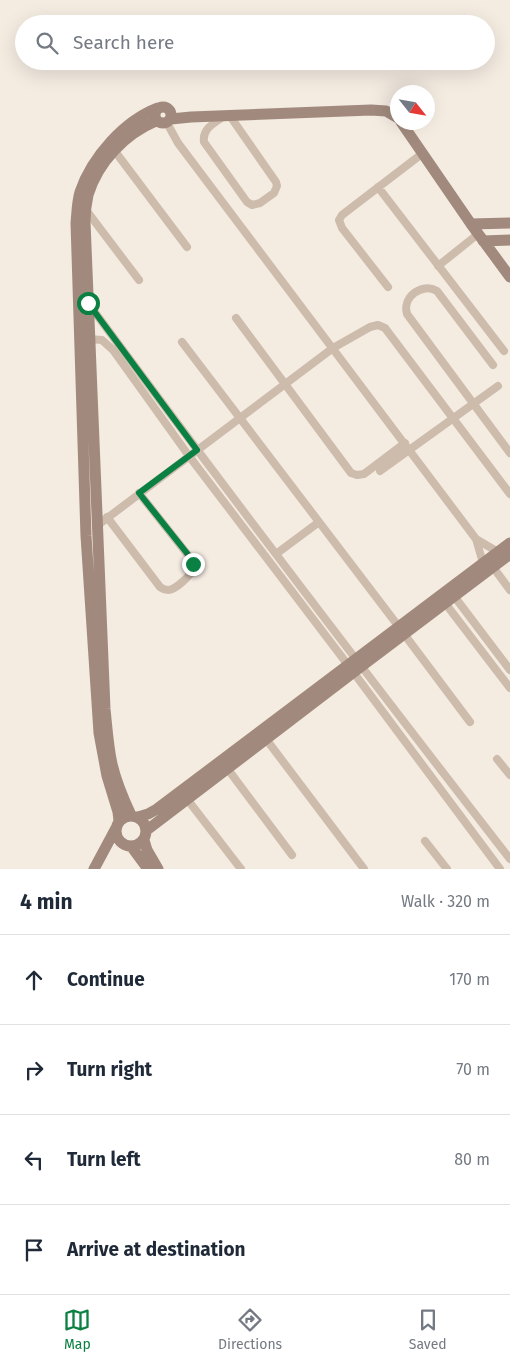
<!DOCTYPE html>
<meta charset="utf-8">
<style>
:root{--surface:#fff;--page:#f2f2f3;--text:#1f2937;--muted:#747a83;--line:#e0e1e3;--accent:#0b8043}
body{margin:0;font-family:"Fira Sans",sans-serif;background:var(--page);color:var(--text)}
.compass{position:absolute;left:390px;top:85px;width:45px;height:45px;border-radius:50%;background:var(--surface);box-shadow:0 5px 20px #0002;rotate:121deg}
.stop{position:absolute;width:15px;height:15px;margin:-11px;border:4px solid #0b8043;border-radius:50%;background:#fff}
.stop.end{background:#0b8043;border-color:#fff;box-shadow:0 1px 5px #0008}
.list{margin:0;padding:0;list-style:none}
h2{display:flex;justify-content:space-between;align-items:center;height:65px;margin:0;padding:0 20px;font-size:21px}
h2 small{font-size:16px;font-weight:400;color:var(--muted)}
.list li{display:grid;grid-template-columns:32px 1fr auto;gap:15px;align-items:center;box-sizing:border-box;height:90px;padding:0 20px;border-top:1px solid var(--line)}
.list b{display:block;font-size:19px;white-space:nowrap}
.list em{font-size:16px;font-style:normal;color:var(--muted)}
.icon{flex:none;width:28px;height:28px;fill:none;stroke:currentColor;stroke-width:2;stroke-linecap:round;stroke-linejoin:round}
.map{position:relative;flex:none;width:510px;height:869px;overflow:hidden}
.search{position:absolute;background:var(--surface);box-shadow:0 5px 20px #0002;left:15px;right:15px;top:15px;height:55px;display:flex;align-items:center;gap:12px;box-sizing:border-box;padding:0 18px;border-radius:28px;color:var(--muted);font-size:19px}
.sheet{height:425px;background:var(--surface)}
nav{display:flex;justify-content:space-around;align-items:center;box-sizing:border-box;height:70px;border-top:1px solid var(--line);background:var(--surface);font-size:14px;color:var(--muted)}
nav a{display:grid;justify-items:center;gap:2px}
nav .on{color:var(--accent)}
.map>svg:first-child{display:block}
</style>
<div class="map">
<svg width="510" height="869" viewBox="0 0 510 869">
<rect width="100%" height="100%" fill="#f4ebe1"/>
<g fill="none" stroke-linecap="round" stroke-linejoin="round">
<path stroke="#cdbbac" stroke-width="8" d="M224 116C215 123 202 128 204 142L247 202 252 205 260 203 274 193 277 186 276 182 230 116
M167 123 178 143 476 539 498 552
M114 150 187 247
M378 187 504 351
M86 210 139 280
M438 266 478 234
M388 287 342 228 339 220 342 215 423 153
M88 303C226 490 367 675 510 859
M236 318 351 473 357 475 364 474 405 443
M89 339 102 340 113 350 189 456 348 665 500 869
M182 342 399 627
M493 365 437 291C422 282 402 297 407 314L510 453
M380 471 498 386
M107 517 160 587C163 589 164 590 168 590 175 590 192 575 193 568 194 565 193 563 192 560L139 493
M98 525 333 348 370 327 378 325 385 328 510 494
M476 539 483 563
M276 554 319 522
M493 567 510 590
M454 596 510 670
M445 603 510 688
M404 634 470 722
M266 739 364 869
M497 759 510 775
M227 768 292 855
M187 799 241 869
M425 841 447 869"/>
<path stroke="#a18a7d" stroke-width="11" d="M155 115a8 8 0 1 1 16 0a8 8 0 1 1-16 0Z
M171 119 191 117 371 110 386 111 398 118
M401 122 471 224 510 277
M471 224 510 223
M483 241 510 240
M131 815C123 798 116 781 112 764 108 746 107 727 105 709L85 222C85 213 86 204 88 195 98 162 125 134 156 121
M116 831a15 15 0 1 1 30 0a15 15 0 1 1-30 0Z
M138 817 148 814 157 809 510 543
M119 821 118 812 107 776 99 733 86 536 76 223C77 213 77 202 80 192 92 157 124 121 158 108
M147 830 354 672 510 554
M144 840 147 850 158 869
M131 846 148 869
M94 869 116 828"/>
</g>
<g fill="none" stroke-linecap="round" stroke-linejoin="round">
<path stroke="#0b8043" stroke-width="6" d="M88 303 197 450 139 493 190 557 193 564"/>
</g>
</svg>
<svg class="compass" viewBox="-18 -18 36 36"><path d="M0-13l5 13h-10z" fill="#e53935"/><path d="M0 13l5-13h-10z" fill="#747a83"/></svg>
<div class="stop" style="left:88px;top:303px"></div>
<div class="stop end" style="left:193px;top:564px"></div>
<div class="search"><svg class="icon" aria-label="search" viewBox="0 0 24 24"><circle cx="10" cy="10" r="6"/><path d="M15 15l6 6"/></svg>Search here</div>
</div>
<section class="sheet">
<h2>4 min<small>Walk · 320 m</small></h2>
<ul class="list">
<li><svg class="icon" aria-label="ahead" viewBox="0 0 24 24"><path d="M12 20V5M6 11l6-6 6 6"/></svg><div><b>Continue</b></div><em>170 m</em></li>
<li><svg class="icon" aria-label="right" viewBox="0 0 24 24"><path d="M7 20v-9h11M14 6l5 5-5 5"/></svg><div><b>Turn right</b></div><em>70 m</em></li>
<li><svg class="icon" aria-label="left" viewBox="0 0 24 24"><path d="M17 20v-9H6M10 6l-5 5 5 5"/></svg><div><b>Turn left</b></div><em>80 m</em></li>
<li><svg class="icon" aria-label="arrive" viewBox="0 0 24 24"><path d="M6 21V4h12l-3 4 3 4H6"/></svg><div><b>Arrive at destination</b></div></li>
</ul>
</section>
<nav>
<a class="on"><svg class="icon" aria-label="map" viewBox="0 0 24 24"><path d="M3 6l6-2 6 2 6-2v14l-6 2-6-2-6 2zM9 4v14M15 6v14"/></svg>Map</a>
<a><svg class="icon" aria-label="directions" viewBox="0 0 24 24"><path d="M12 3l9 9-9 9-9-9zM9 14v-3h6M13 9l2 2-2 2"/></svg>Directions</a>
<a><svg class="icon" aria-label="saved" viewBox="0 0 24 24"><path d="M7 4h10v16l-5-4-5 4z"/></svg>Saved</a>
</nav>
